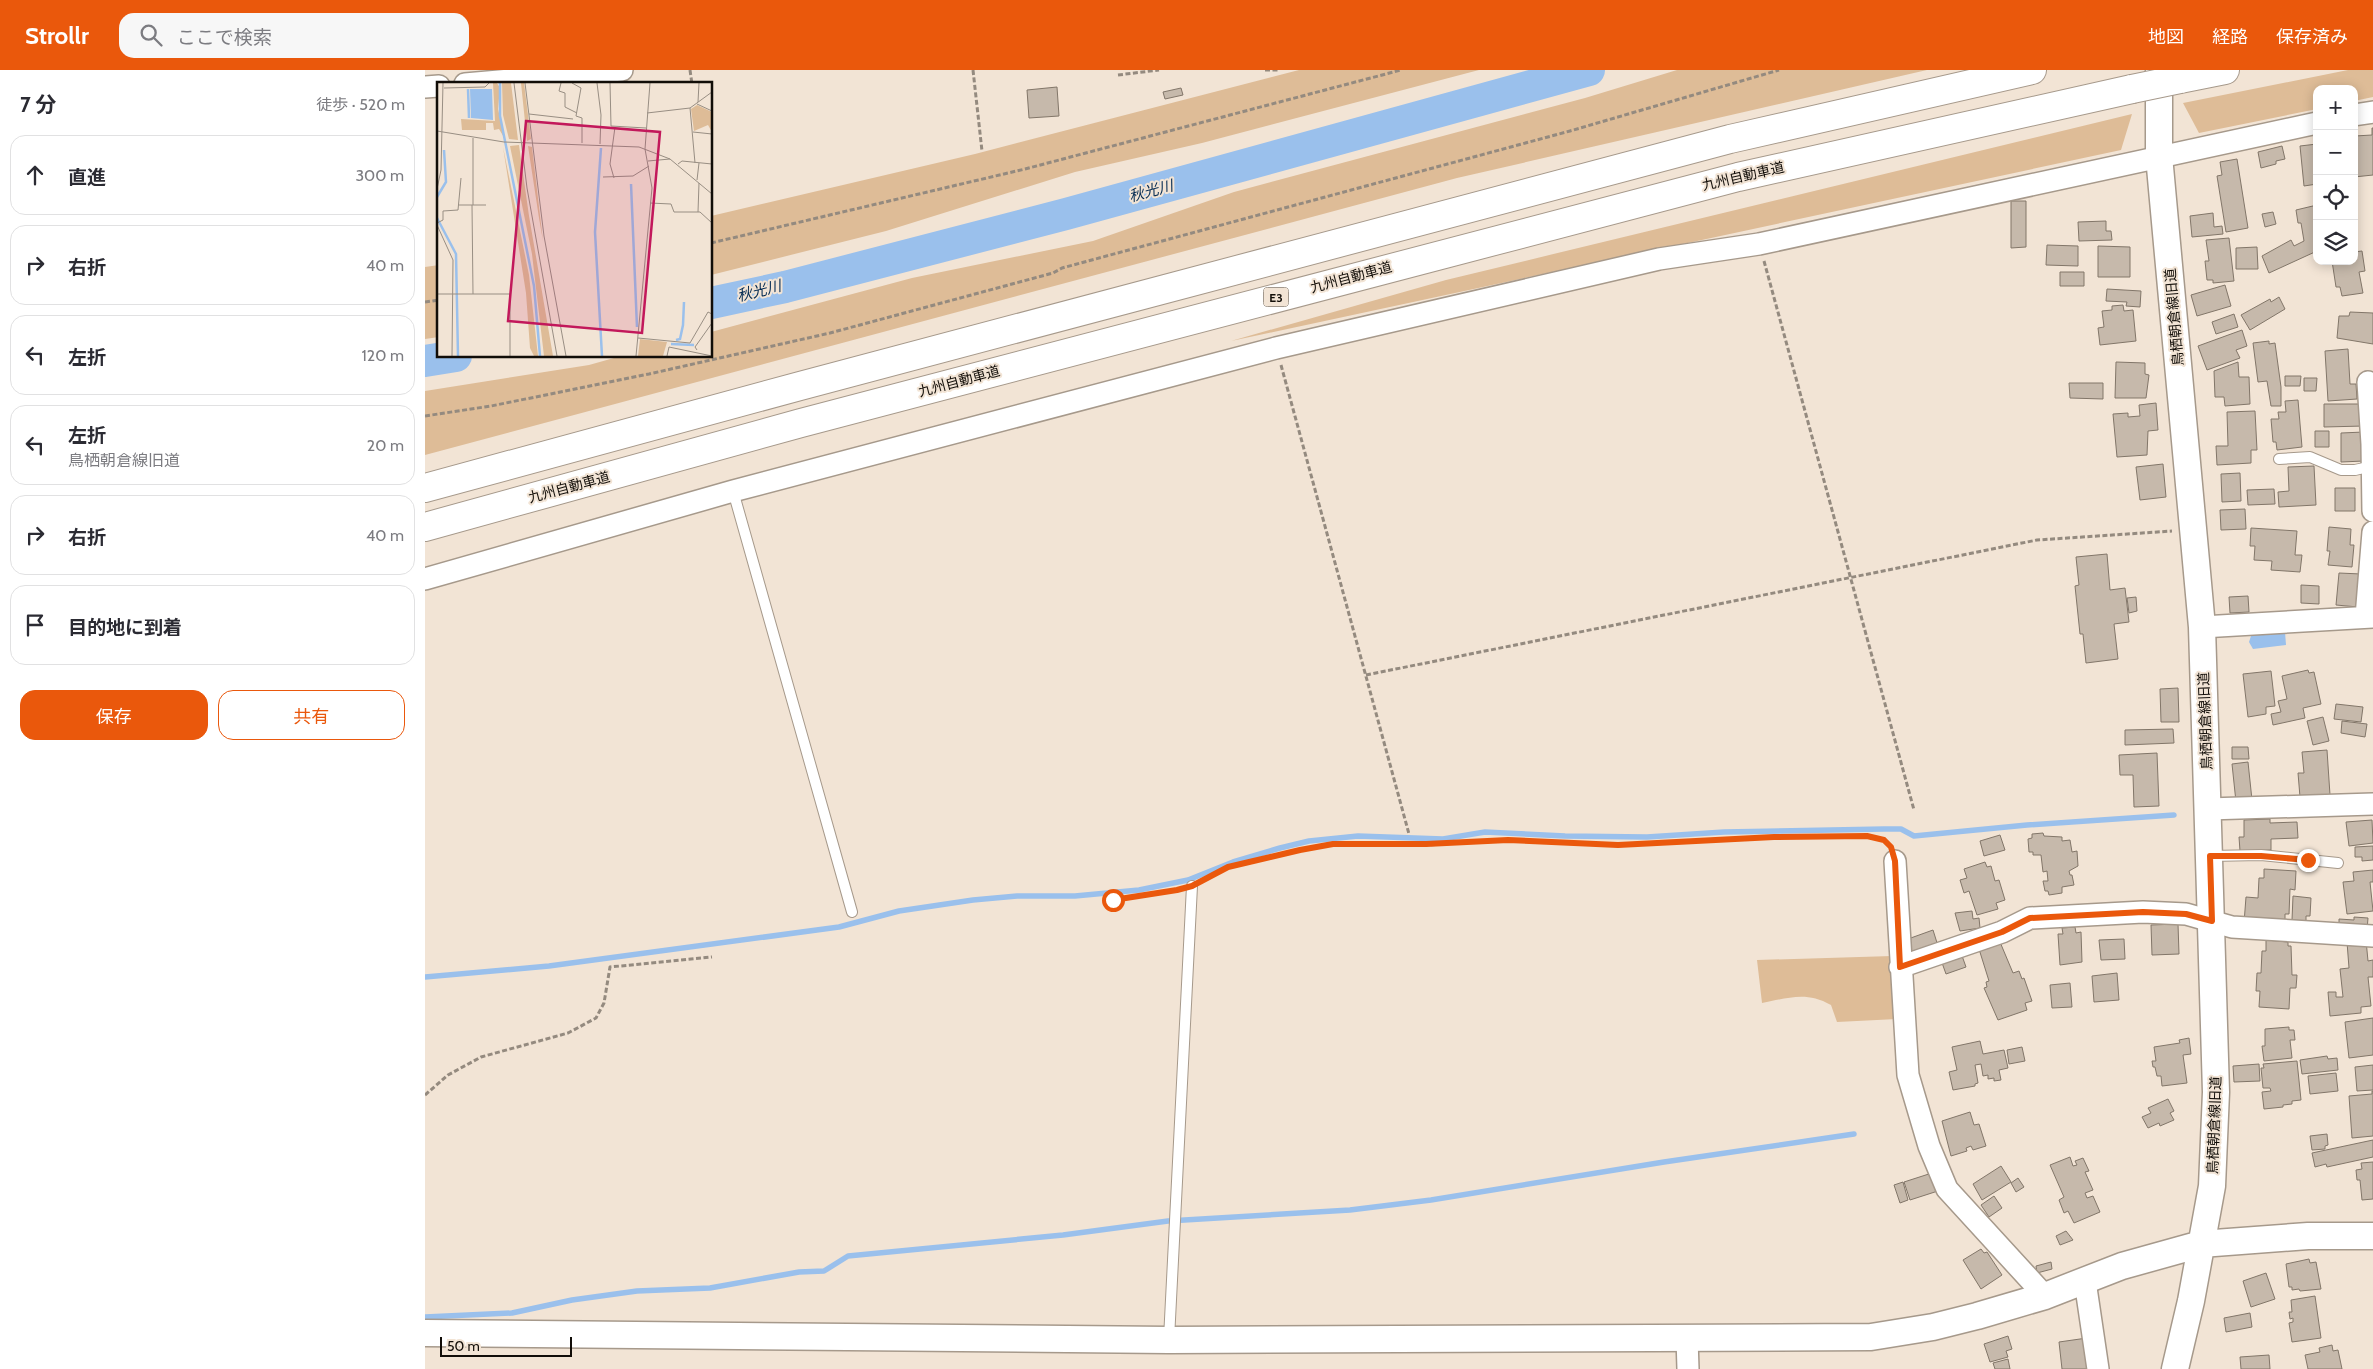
<!DOCTYPE html>
<html lang="ja">
<meta charset="utf-8">
<style>
:root{--surface:#fff;--page:#f7f7f7;--text:#2b2b33;--muted:#7c7c81;--line:#e1e1e2;--accent:#ea580c}
body{margin:0;font-family:Cabin,"Noto Sans JP",sans-serif;background:var(--page);color:var(--text)}
.controls{position:absolute;right:15px;top:15px;display:grid;overflow:hidden;border-radius:10px;box-shadow:0 2px 12px #0003}
.controls button{width:45px;height:45px;display:grid;place-items:center;padding:0;border:0;border-bottom:1px solid var(--line);background:var(--surface);color:var(--text);font:25px sans-serif}
.scale{position:absolute;left:15px;bottom:12px;width:132px;box-sizing:border-box;padding-left:5px;border:2px solid #110d08;border-top:0;font-size:14px;line-height:18px;white-space:nowrap;color:#110d08;-webkit-text-stroke:4px #f2e4d5;paint-order:stroke}
.stop{position:absolute;width:15px;height:15px;margin:-11px;border:4px solid #ea580c;border-radius:50%;background:#fff}
.stop.end{background:#ea580c;border-color:#fff;box-shadow:0 1px 5px #0008}
.list{margin:0;padding:0;list-style:none}
h2{display:flex;justify-content:space-between;align-items:center;height:65px;margin:0;padding:0 20px;font-size:21px}
h2 small{font-size:16px;font-weight:400;color:var(--muted)}
.list li{display:grid;grid-template-columns:32px 1fr auto;gap:15px;align-items:center;box-sizing:border-box;height:80px;margin:0 10px 10px;padding:0 10px;border:1px solid var(--line);border-radius:15px}
.list b{display:block;font-size:19px;white-space:nowrap}
.list p{margin:0;font-size:16px;white-space:nowrap;color:var(--muted)}
.list em{font-size:16px;font-style:normal;color:var(--muted)}
.actions{display:flex;gap:10px;padding:15px 20px}
.actions a{flex:1;padding:11px 0;border:1px solid var(--accent);border-radius:15px;text-align:center;font-size:18px;color:var(--accent)}
.actions .main{background:var(--accent);color:#fff}
.icon{flex:none;width:28px;height:28px;fill:none;stroke:currentColor;stroke-width:2;stroke-linecap:round;stroke-linejoin:round}
.map{position:relative;flex:none;width:1948px;height:1299px;overflow:hidden}
header{display:flex;align-items:center;gap:30px;box-sizing:border-box;height:70px;padding:0 25px;background:var(--accent);color:#fff}
header strong{font-size:24px}
nav{display:flex;gap:28px;margin-inline-start:auto;font-size:18px}
.search{width:350px;height:45px;background:var(--page);display:flex;align-items:center;gap:12px;box-sizing:border-box;padding:0 18px;border-radius:15px;color:var(--muted);font-size:19px}
main{display:flex}
aside{flex:1;background:var(--surface)}
.map>svg:first-child{display:block}
</style>
<header>
<strong>Strollr</strong>
<div class="search"><svg class="icon" aria-label="search" viewBox="0 0 24 24"><circle cx="10" cy="10" r="6"/><path d="M15 15l6 6"/></svg>ここで検索</div>
<nav><a>地図</a><a>経路</a><a>保存済み</a></nav>
</header>
<main>
<aside>
<h2>7 分<small>徒歩 · 520 m</small></h2>
<ul class="list">
<li><svg class="icon" aria-label="ahead" viewBox="0 0 24 24"><path d="M12 20V5M6 11l6-6 6 6"/></svg><div><b>直進</b></div><em>300 m</em></li>
<li><svg class="icon" aria-label="right" viewBox="0 0 24 24"><path d="M7 20v-9h11M14 6l5 5-5 5"/></svg><div><b>右折</b></div><em>40 m</em></li>
<li><svg class="icon" aria-label="left" viewBox="0 0 24 24"><path d="M17 20v-9H6M10 6l-5 5 5 5"/></svg><div><b>左折</b></div><em>120 m</em></li>
<li><svg class="icon" aria-label="left" viewBox="0 0 24 24"><path d="M17 20v-9H6M10 6l-5 5 5 5"/></svg><div><b>左折</b><p>鳥栖朝倉線旧道</p></div><em>20 m</em></li>
<li><svg class="icon" aria-label="right" viewBox="0 0 24 24"><path d="M7 20v-9h11M14 6l5 5-5 5"/></svg><div><b>右折</b></div><em>40 m</em></li>
<li><svg class="icon" aria-label="arrive" viewBox="0 0 24 24"><path d="M6 21V4h12l-3 4 3 4H6"/></svg><div><b>目的地に到着</b></div></li>
</ul>
<div class="actions"><a class="main">保存</a><a>共有</a></div>
</aside>
<div class="map">
<svg width="1948" height="1299" viewBox="0 0 1948 1299">
<rect width="100%" height="100%" fill="#f2e4d5"/>
<path fill="#debc97" d="M874 0H1054L777 73 650 102 461 161 286 205V146L550 84Z
M1252 0H1502L1032 108 0 385V321L164 295 196 286H286V262L487 208 668 171 809 122 1160 28Z
M1923 0H1948V27L1929 31V19H1892V39L1774 63 1758 33Z
M1707 44 1696 80 806 271 1021 210Z
M14 195V267L0 269V197Z
M1467 886 1472 949 1412 952 1406 935C1381 921 1364 928 1337 933L1332 890Z"/>
<path fill="#9ac0ec" d="M1860 562 1861 575 1828 579 1824 572 1827 563Z"/>
<g fill="none" stroke-linecap="round" stroke-linejoin="round">
<path stroke="#9ac0ec" stroke-width="5.5" d="M0 907 124 896 414 857 474 841 548 830 592 826H650L714 820 763 810 808 792 855 778 884 771 933 766 1018 769 1060 762 1140 766 1222 767 1299 762 1459 759H1476L1489 766 1602 755 1749 745
M0 1247 87 1243 147 1230 212 1221 285 1218 374 1202 399 1201 423 1186 638 1165 743 1151 925 1140 1006 1130 1239 1092 1429 1064"/>
<path stroke="#9ac0ec" stroke-width="32" d="M286 233 360 217 641 144 1164 0
M0 291 31 286"/>
</g>
<path fill="#c6b9ab" stroke="#827669" d="M632 17 634 46 604 48 602 20Z
M756 18 758 25 740 29 738 22Z
M1947 58H1948V105L1929 107 1930 66 1947 65Z
M1892 74V114L1879 116 1875 76Z
M1857 76 1860 89 1851 91V94L1836 98 1833 82Z
M1812 89 1823 158 1801 162 1792 106 1797 105 1795 92Z
M1586 131H1601V177L1586 178Z
M1892 135V181L1844 203 1837 186 1866 170 1869 176 1879 171 1876 153H1873L1871 140Z
M1848 142 1851 154 1840 157 1837 144Z
M1788 143 1789 157 1797 156 1798 164 1767 167 1765 146Z
M1681 151V161H1686L1687 170 1654 171 1653 152Z
M1804 168 1809 211 1788 213V210H1782L1780 191H1784L1781 170Z
M1622 175 1653 176V196L1621 195Z
M1673 176 1705 177V207H1673Z
M1832 177 1833 199H1811V178Z
M1937 181 1940 201 1934 202 1938 223 1917 226 1915 217H1911L1907 191H1929V182Z
M1635 202H1659V216H1635Z
M1800 215 1806 236 1772 246 1766 225Z
M1682 219 1716 221 1715 237 1701 236 1702 232 1681 231Z
M1854 227 1860 239 1825 260 1816 245 1845 229 1846 232Z
M1698 235 1699 241 1708 240 1711 271 1675 275 1673 258 1679 257 1677 241 1687 240V236Z
M1925 242 1948 243V274L1912 268 1914 246H1924Z
M1809 244 1813 257 1791 264 1787 252Z
M1817 260 1822 276 1811 280 1815 288 1782 300 1773 276Z
M1844 271V274L1850 273 1856 317V336H1846L1842 311 1833 312 1828 273Z
M1923 279 1925 314H1931L1932 329 1903 331 1900 281Z
M1691 292 1720 293V304L1724 305 1721 328H1690Z
M1813 292 1814 307H1824L1825 334 1800 336 1799 327H1790L1789 301Z
M1860 306H1876L1875 316H1860Z
M1879 308H1892L1891 321H1879Z
M1644 313H1678V329L1645 328Z
M1873 330 1877 377 1852 380 1851 372H1848L1846 349H1854L1853 342H1861L1860 331Z
M1731 333 1733 360 1723 361 1722 385 1692 387 1688 344 1703 343V347L1715 346 1714 335Z
M1899 334H1938L1939 356 1899 357Z
M1830 341 1832 380H1826V393L1792 395 1791 376H1803L1802 342Z
M1890 361H1904V377H1890Z
M1939 362V391L1916 392V363Z
M1738 394 1741 427 1715 430 1711 397Z
M1889 396 1891 435 1854 437 1853 422 1864 421 1863 397Z
M1815 403 1816 431 1797 432 1796 404Z
M1910 418H1930V441H1910Z
M1849 419 1850 434 1823 435 1822 420Z
M1820 439 1821 459 1796 460 1795 440Z
M1904 457 1926 459 1925 475H1929L1927 497 1903 495 1905 481H1902Z
M1826 458 1872 461 1870 485H1877L1875 502 1846 500 1847 491 1829 490 1830 476H1825Z
M1682 484 1685 520 1700 518 1704 552 1689 554 1693 589 1661 593 1658 564H1655L1650 516 1654 515 1651 487Z
M1914 503 1936 504 1933 537 1911 535Z
M1876 515 1894 516V534L1876 533Z
M1823 526 1824 542 1805 543 1804 527Z
M1711 527 1712 541 1704 543 1702 528Z
M1883 600 1884 603 1889 602 1896 634 1878 638 1880 648 1848 655 1846 644 1856 642 1853 631 1862 629 1857 606Z
M1846 601 1850 636 1841 637V644L1823 647 1818 604Z
M1753 618 1754 652H1736L1735 619Z
M1911 634 1938 637 1936 652 1909 649Z
M1898 647 1904 671 1888 675 1882 651Z
M1917 651 1942 654 1940 667 1916 663Z
M1748 659 1749 673 1700 675V660Z
M1807 677H1823L1824 689H1807Z
M1902 680 1905 725 1875 727 1873 703H1879L1877 682Z
M1732 683 1734 736 1709 737 1708 705H1695L1694 685Z
M1823 692 1827 730 1811 732 1807 694Z
M1845 749V753L1872 752 1873 768 1846 769V780L1815 781 1814 767H1819V750Z
M1947 750 1948 773 1924 776 1921 752Z
M1618 763 1619 766 1637 767V771L1645 770 1647 782 1652 781 1653 796 1644 801 1645 805H1647L1649 815 1637 817V823L1624 825 1623 821H1620L1618 811H1623L1622 801 1618 802 1616 785H1608V782H1604L1603 769 1607 768V764Z
M1575 765 1580 780 1559 786 1555 771Z
M1948 776V790L1937 791V787H1930V777Z
M1560 792 1562 797 1566 796 1570 811 1574 810 1580 830 1571 833 1573 839 1552 845 1544 821 1539 823 1535 810 1542 808 1539 799Z
M1839 799 1871 801 1870 820 1865 819 1864 844H1860V850L1819 853 1821 827 1833 828 1834 808H1839Z
M1948 800V812H1945L1948 841 1922 844 1918 812 1929 811 1928 802Z
M1868 826 1886 828 1885 846H1881V851L1867 850Z
M1547 841 1548 849 1554 848 1555 858 1535 861 1530 843Z
M1929 847 1943 848 1942 860 1914 858V849L1929 850Z
M1753 854 1754 884 1727 885 1726 855Z
M1650 857 1651 863 1656 862 1657 892 1635 895 1633 864H1638L1637 858Z
M1508 860 1513 876 1488 885 1483 869Z
M1699 869 1700 889 1676 890 1674 870Z
M1841 870 1863 872V876H1866L1867 905H1872L1871 918H1865L1864 939 1834 937 1835 921H1831L1832 903H1836L1837 881H1841Z
M1941 870 1943 891 1948 890V907H1943L1946 936 1936 937V943L1905 946 1903 922H1911V927H1918L1915 899 1924 898 1922 872Z
M1575 872 1588 903 1594 901 1597 909 1599 908 1607 931 1600 933 1602 940 1573 950 1559 918 1562 917 1561 912 1564 911 1554 879Z
M1536 883 1541 897 1521 904 1516 890Z
M1692 903 1694 930 1669 932 1667 906Z
M1645 913 1647 937 1627 938 1625 915Z
M1948 948V985L1924 988 1920 952Z
M1864 957V960H1869L1870 970H1865L1867 988 1839 991 1837 976H1840V959Z
M1764 968 1766 984 1758 985 1762 1013 1737 1016 1736 1006H1732L1730 997H1728L1727 991H1731L1729 977 1755 973 1754 970Z
M1555 971 1558 984 1579 980 1583 998 1574 1000 1576 1010 1569 1011V1008L1563 1009V1005L1558 1006 1556 994 1550 995 1553 1013 1550 1014V1016L1528 1020 1524 1002 1532 1000 1527 977Z
M1597 977 1600 991 1584 994 1582 980Z
M1902 986 1903 989 1912 988 1913 1000 1877 1004 1875 990Z
M1872 991 1876 1030 1867 1031V1034L1858 1035V1037L1839 1039 1837 1022 1846 1021 1845 1018H1838L1836 998H1839L1838 994Z
M1834 994 1835 1011 1809 1012 1808 996Z
M1948 995V1020L1932 1021 1930 997Z
M1911 1003 1913 1021 1885 1024 1883 1006Z
M1947 1021H1948V1066L1927 1068 1924 1026 1947 1024Z
M1743 1029 1749 1041 1745 1043 1749 1050 1735 1056 1734 1053 1723 1058 1717 1047 1726 1043 1723 1038Z
M1545 1042 1549 1055 1554 1054 1561 1076 1548 1080 1546 1076 1541 1078 1542 1081 1526 1086 1517 1051Z
M1902 1064 1903 1075 1900 1076V1079L1887 1080 1885 1066Z
M1948 1070V1087L1902 1097 1901 1094 1890 1097 1887 1083Z
M1645 1087 1648 1096 1652 1095 1650 1091 1658 1088 1664 1101 1660 1102 1668 1120 1660 1123 1662 1128 1668 1126 1675 1142 1649 1153 1643 1141 1639 1143 1634 1130 1639 1127 1625 1095Z
M1948 1092V1129L1937 1130 1935 1110H1932L1931 1100 1937 1099 1936 1093Z
M1576 1096 1586 1112 1557 1130 1548 1114Z
M1510 1102 1516 1120 1485 1130 1479 1112Z
M1593 1108 1599 1117 1591 1122 1586 1113Z
M1478 1112 1483 1130 1475 1133 1469 1115Z
M1569 1126 1577 1138 1564 1147 1556 1135Z
M1641 1161 1648 1170 1635 1175 1631 1166Z
M1556 1179 1559 1183 1562 1182 1577 1205 1556 1219 1538 1190Z
M1884 1189 1885 1193 1891 1192 1896 1219 1875 1221 1874 1219 1867 1220V1217H1864L1861 1194Z
M1626 1192 1627 1199 1612 1203 1611 1196Z
M1841 1203 1850 1229 1826 1237 1818 1211Z
M1890 1226 1896 1268 1867 1272 1864 1253 1868 1252V1248L1865 1249 1864 1242H1867L1866 1230Z
M1825 1243 1827 1257 1801 1262 1799 1248Z
M1583 1266 1587 1279 1581 1281 1583 1287 1565 1292 1559 1274Z
M1662 1268 1666 1299H1637L1634 1272Z
M1907 1275 1908 1281 1913 1280 1917 1299H1883L1880 1285 1895 1282 1894 1278Z
M1844 1285 1845 1299H1816L1815 1287Z
M1583 1289 1585 1299H1570L1568 1293Z"/>
<g fill="none" stroke-linecap="round" stroke-linejoin="round">
<defs>
<path id="service" d="M1854 389 1885 387 1916 400H1930L1948 396
M308 421 427 842
M1785 786 1836 785 1913 793
M744 1269 767 816"/>
<path id="minor" d="M40 14 197 0
M0 17 14 16
M1929 45 1948 42
M1943 312 1947 374 1948 441
M0 509 308 421 851 278 1234 189 1334 174 1892 53
M1941 547 1948 462
M1777 557 1948 547
M1783 739 1948 734
M1470 791 1483 1005 1504 1076 1522 1119 1620 1226
M1475 897 1577 862 1605 848 1718 842 1761 844 1807 857 1948 866
M1660 1211 1673 1299
M1262 1268 1263 1299"/>
<path id="tertiary" d="M1734 0V86L1777 557 1791 1022 1787 1116 1766 1231 1750 1299
M0 1263 744 1270 1446 1267 1508 1257 1552 1246 1620 1226 1697 1196 1776 1174 1883 1166H1948"/>
<path id="motorway" d="M1755 9 1800 0
M0 418 375 316 1305 69 1607 0
M0 457 376 353 1313 107 1707 19"/>
</defs>
<use href="#service" stroke="#a6998b" stroke-width="12"/>
<use href="#minor" stroke="#a6998b" stroke-width="24"/>
<use href="#tertiary" stroke="#a6998b" stroke-width="29"/>
<use href="#motorway" stroke="#a6998b" stroke-width="30"/>
<path stroke="#948a7f" stroke-width="3" stroke-dasharray="5 2.5" stroke-linecap="butt" d="M265 0 267 14
M548 0 557 81
M840 0H854
M693 5 734 0
M286 173 600 99 976 0
M1339 191 1489 740
M0 232 14 230
M856 295 984 764
M0 346 66 336 224 304 405 263 628 203 637 198 1145 61 1354 0
M941 605 1612 470 1747 461
M779 810 803 797 875 780 908 774 1001 775 1083 770 1193 775 1349 767 1442 766 1459 769 1464 774
M688 830 754 819
M0 1025 23 1005 56 987 143 963 171 948 179 933 185 897 287 887"/>
<use href="#service" stroke="#fff" stroke-width="10"/>
<use href="#minor" stroke="#fff" stroke-width="21"/>
<use href="#tertiary" stroke="#fff" stroke-width="26"/>
<use href="#motorway" stroke="#fff" stroke-width="28"/>
<defs>
<path id="motorway-bridge" d="M1707 19 1755 9"/>
</defs>
<use href="#motorway-bridge" stroke="#a6998b" stroke-width="30" stroke-linecap="butt"/>
<use href="#motorway-bridge" stroke="#fff" stroke-width="28"/>
</g>
<g fill="none" stroke-linecap="round" stroke-linejoin="round">
<path stroke="#ea580c" stroke-width="6" d="M688 830 752 820 767 816 803 797 875 780 908 774H1001L1083 770 1193 775 1349 767 1442 766 1459 770 1466 777 1470 791 1475 897 1577 862 1605 848 1718 842 1761 844 1787 851 1785 786H1836L1883 790"/>
</g>
<g text-anchor="middle" dominant-baseline="central" stroke-width="4" stroke-linejoin="round" paint-order="stroke">
<rect fill="#f2e4d5" stroke="#544e46" stroke-width="1" x="838.5" y="217.5" width="25" height="19" rx="4"/>
<g font-size="12" font-weight="bold" fill="#110d08">
<text x="851" y="227">E3</text>
</g>
<g font-size="14" fill="#110d08" stroke="#f2e4d5">
<text transform="translate(1318 106) rotate(-13)">九州自動車道</text>
<text transform="translate(926 207) rotate(-15)">九州自動車道</text>
<text transform="translate(1749 247) rotate(-95)">鳥栖朝倉線旧道</text>
<text transform="translate(534 311) rotate(-15)">九州自動車道</text>
<text transform="translate(144 417) rotate(-15)">九州自動車道</text>
<text transform="translate(1780 651) rotate(-92)">鳥栖朝倉線旧道</text>
<text transform="translate(1789 1055) rotate(-88)">鳥栖朝倉線旧道</text>
</g>
<g font-size="15" font-style="italic" fill="#022951" stroke="#f2e4d5">
<text transform="translate(726 121) rotate(-15)">秋光川</text>
<text transform="translate(334 221) rotate(-14)">秋光川</text>
</g>
</g>
<g transform="translate(12 12)">
<rect width="275" height="275" fill="#f2e4d5"/>
<path d="M56 1H60L63 6 61 27 68 57 62 47 57 48 56 41H49V48H25L24 37 58 39ZM65 1H74L81 58 72 57 66 33ZM84 1H87L94 57 90 59ZM260 23 275 30V50L271 43 257 49 254 27ZM82 63 92 134 116 274H107L95 172 73 64ZM91 64 95 65 106 159 102 136ZM66 65 92 193 101 274H97L93 266 89 211ZM203 257 230 260 226 274H201Z" fill="#debc97"/>
<path d="M33 7H55L56 38 34 36Z" fill="#9ac0ec"/>
<path fill="none" stroke="#9ac0ec" stroke-width="2.5" d="M63 1V34L97 204 103 274M31 7 32 36M164 66 158 150 165 274M194 102 200 245M0 115 9 100 7 68M0 136 19 172 21 274M239 258 243 257 246 243 247 220M234 262 257 263"/>
<path fill="none" stroke="#988e83" stroke-width="1" d="M77 1 90 106 120 274M88 1 107 154 129 274M124 1 122 9 128 11V25L140 31M135 1 144 6 139 34 145 36V61M160 1 164 33 163 62M173 1 174 44 209 46M7 6 48 5 52 1M261 20 262 1M260 22 275 29M253 26 258 81M210 31 253 26 275 10M92 32 136 37M121 42 145 44M0 49 67 60 202 65 233 77 275 112M256 50 275 52M211 79 233 77M241 82 245 79 275 82M166 95 196 94 212 84M177 96 173 82 178 45M260 98 262 81M0 107 4 88 6 1M213 121 234 122 237 130H263L275 141M22 123H49M35 123 36 212M36 123V56M261 130 262 101M0 141 6 138V129L21 128 24 96M0 143 16 178 15 274M0 212H73V274M201 256 253 261 271 230 275 232M260 268 258 265 275 241M199 274 215 106 208 67 213 1M230 274 232 265 275 274"/>
<path fill="#c2185b" fill-opacity="0.15" stroke="#c2185b" stroke-width="2.5" d="M89 39 223 50 205 251 71 239Z"/>
<rect width="275" height="275" fill="none" stroke="#110d08" stroke-width="2.5"/>
</g>
</svg>
<div class="controls">
<button>+</button>
<button>−</button>
<button><svg class="icon" aria-label="locate" viewBox="0 0 24 24"><circle cx="12" cy="12" r="6"/><path d="M12 2v4M12 18v4M2 12h4M18 12h4"/></svg></button>
<button><svg class="icon" aria-label="layers" viewBox="0 0 24 24"><path d="M12 4l9 5-9 5-9-5zM3 14l9 5 9-5"/></svg></button>
</div>
<div class="scale">50 m</div>
<div class="stop" style="left:688px;top:830px"></div>
<div class="stop end" style="left:1883px;top:790px"></div>
</div>
</main>
